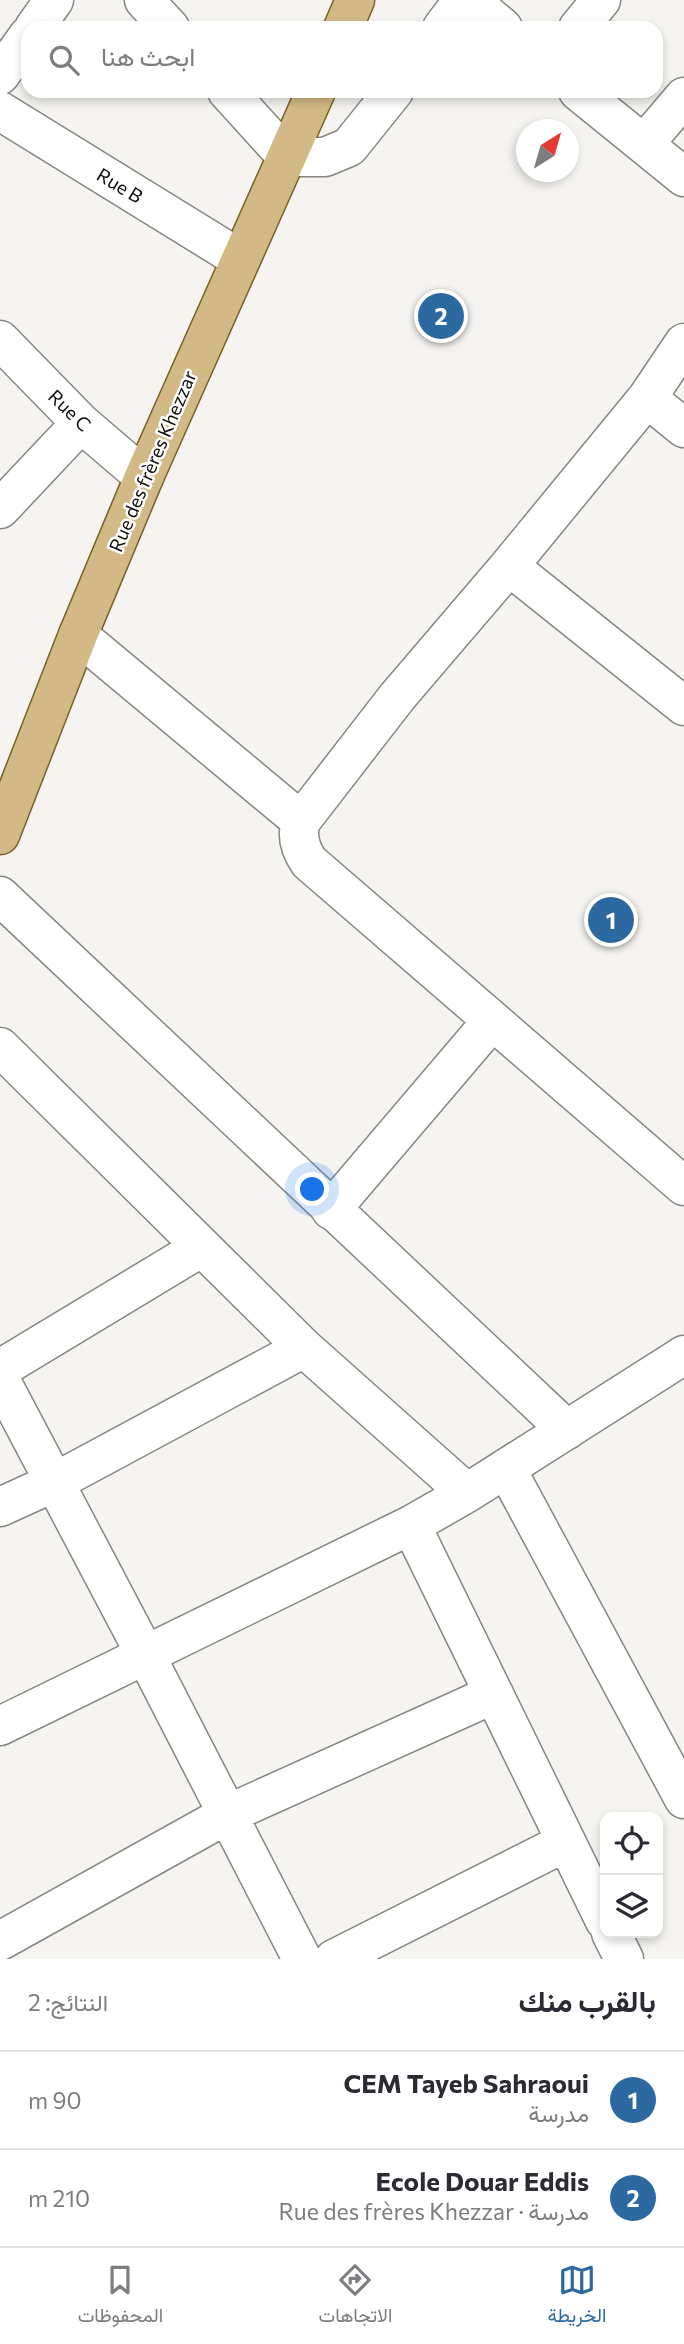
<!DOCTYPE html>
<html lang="ar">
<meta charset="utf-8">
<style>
:root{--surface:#fff;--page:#f7f7f7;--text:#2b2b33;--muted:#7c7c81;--line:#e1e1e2;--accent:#2b69a0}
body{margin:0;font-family:Commissioner,Vazirmatn,sans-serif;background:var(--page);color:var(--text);direction:rtl}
.controls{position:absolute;right:21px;bottom:21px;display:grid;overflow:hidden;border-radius:14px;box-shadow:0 4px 10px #0003}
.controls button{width:63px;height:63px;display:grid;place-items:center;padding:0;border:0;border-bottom:2px solid var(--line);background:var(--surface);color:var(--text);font:35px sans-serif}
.compass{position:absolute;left:516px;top:119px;width:63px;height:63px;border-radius:50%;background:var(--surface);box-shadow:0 4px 10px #0003;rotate:37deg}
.you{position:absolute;left:313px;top:1190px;width:24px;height:24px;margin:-18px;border:5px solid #fff;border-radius:50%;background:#1a73e8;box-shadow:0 0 0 10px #1a73e833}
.badge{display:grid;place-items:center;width:46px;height:46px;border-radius:50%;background:var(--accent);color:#fff;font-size:23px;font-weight:700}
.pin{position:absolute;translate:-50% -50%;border:4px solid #fff;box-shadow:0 2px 7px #0006}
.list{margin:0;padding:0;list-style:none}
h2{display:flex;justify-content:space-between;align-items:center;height:91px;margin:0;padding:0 28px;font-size:30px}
h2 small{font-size:23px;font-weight:400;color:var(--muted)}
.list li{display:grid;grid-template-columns:46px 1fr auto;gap:21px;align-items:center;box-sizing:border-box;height:98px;padding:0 28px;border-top:2px solid var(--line)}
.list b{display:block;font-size:26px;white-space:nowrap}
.list p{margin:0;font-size:23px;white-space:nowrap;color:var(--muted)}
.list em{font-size:23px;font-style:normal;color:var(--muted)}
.icon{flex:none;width:38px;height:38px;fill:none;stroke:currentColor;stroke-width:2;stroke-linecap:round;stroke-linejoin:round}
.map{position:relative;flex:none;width:684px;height:1959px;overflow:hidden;direction:ltr}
.search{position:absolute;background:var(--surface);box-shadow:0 4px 10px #0003;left:21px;right:21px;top:21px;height:77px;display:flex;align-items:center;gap:18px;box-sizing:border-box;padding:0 24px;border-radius:21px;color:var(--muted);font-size:26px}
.sheet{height:287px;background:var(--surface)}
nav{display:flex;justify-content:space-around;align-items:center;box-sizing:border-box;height:98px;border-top:2px solid var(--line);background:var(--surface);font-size:19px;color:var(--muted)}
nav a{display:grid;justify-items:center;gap:4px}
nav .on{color:var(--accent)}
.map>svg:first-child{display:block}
</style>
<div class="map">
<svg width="684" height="1959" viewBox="0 0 684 1959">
<rect width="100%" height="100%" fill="#f6f4f0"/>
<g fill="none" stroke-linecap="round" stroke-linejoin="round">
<defs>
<path id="minor" d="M144 0 170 28
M470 0 503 28
M34 28 54 0
M442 28 463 0
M578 28 601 0
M0 75 28 36
M227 91 287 157H325L349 147 394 91
M578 91 684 177
M0 111 240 259
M644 144 684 97
M0 340 81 423 144 477
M684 343 647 398 509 566 397 697 301 821C296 836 300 849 309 862L684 1186
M647 398 684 428
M0 509 81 423
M509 566 684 706
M78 635 301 821
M0 896 567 1430
M0 1047 304 1348 467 1493
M331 1210 492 1021
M0 1369 202 1247
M0 1379 145 1654 302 1959
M506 1468 684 1799
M0 1507 55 1482 304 1348
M411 1525 605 1921
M0 1726 411 1525 467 1493 684 1355
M611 1933 624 1959
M0 1941 228 1814 494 1694
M334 1959 566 1842"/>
<path id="major" d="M343 28 355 0
M0 835 78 635 144 477 316 91"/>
</defs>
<use href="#minor" stroke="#888683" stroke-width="41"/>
<use href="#major" stroke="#7c6027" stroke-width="41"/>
<use href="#minor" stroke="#fff" stroke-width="38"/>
<use href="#major" stroke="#d3b985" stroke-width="38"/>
</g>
<g text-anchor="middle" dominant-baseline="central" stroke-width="5" stroke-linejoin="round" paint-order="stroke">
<g font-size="19" fill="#11100f" stroke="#fff">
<text transform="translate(120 185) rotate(31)">Rue B</text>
<text transform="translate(70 410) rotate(44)">Rue C</text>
<text transform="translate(152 461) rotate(-67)">Rue des frères Khezzar</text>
</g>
</g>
</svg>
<div class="controls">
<button><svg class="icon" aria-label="locate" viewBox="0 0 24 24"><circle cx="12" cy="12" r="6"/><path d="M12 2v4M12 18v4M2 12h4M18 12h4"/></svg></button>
<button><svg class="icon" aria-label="layers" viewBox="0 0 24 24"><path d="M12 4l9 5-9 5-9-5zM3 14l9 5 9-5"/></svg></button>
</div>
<svg class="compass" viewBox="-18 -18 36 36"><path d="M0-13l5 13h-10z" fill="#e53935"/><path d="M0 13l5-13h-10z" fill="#7c7c81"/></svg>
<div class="you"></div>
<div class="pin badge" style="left:611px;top:920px">1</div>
<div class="pin badge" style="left:441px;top:316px">2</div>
<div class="search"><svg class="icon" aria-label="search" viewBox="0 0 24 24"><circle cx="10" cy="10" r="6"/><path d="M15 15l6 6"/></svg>ابحث هنا</div>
</div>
<section class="sheet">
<h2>بالقرب منك<small>النتائج: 2</small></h2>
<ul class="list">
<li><span class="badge">1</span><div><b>CEM Tayeb Sahraoui</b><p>مدرسة</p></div><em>90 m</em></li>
<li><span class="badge">2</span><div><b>Ecole Douar Eddis</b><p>مدرسة · Rue des frères Khezzar</p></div><em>210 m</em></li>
</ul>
</section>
<nav>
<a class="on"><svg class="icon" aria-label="map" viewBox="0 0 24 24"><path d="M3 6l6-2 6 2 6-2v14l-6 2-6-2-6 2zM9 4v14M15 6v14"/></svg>الخريطة</a>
<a><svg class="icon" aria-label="directions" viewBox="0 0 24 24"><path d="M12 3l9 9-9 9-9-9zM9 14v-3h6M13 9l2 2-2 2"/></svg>الاتجاهات</a>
<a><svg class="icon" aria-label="saved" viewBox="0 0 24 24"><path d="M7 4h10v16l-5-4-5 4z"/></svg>المحفوظات</a>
</nav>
